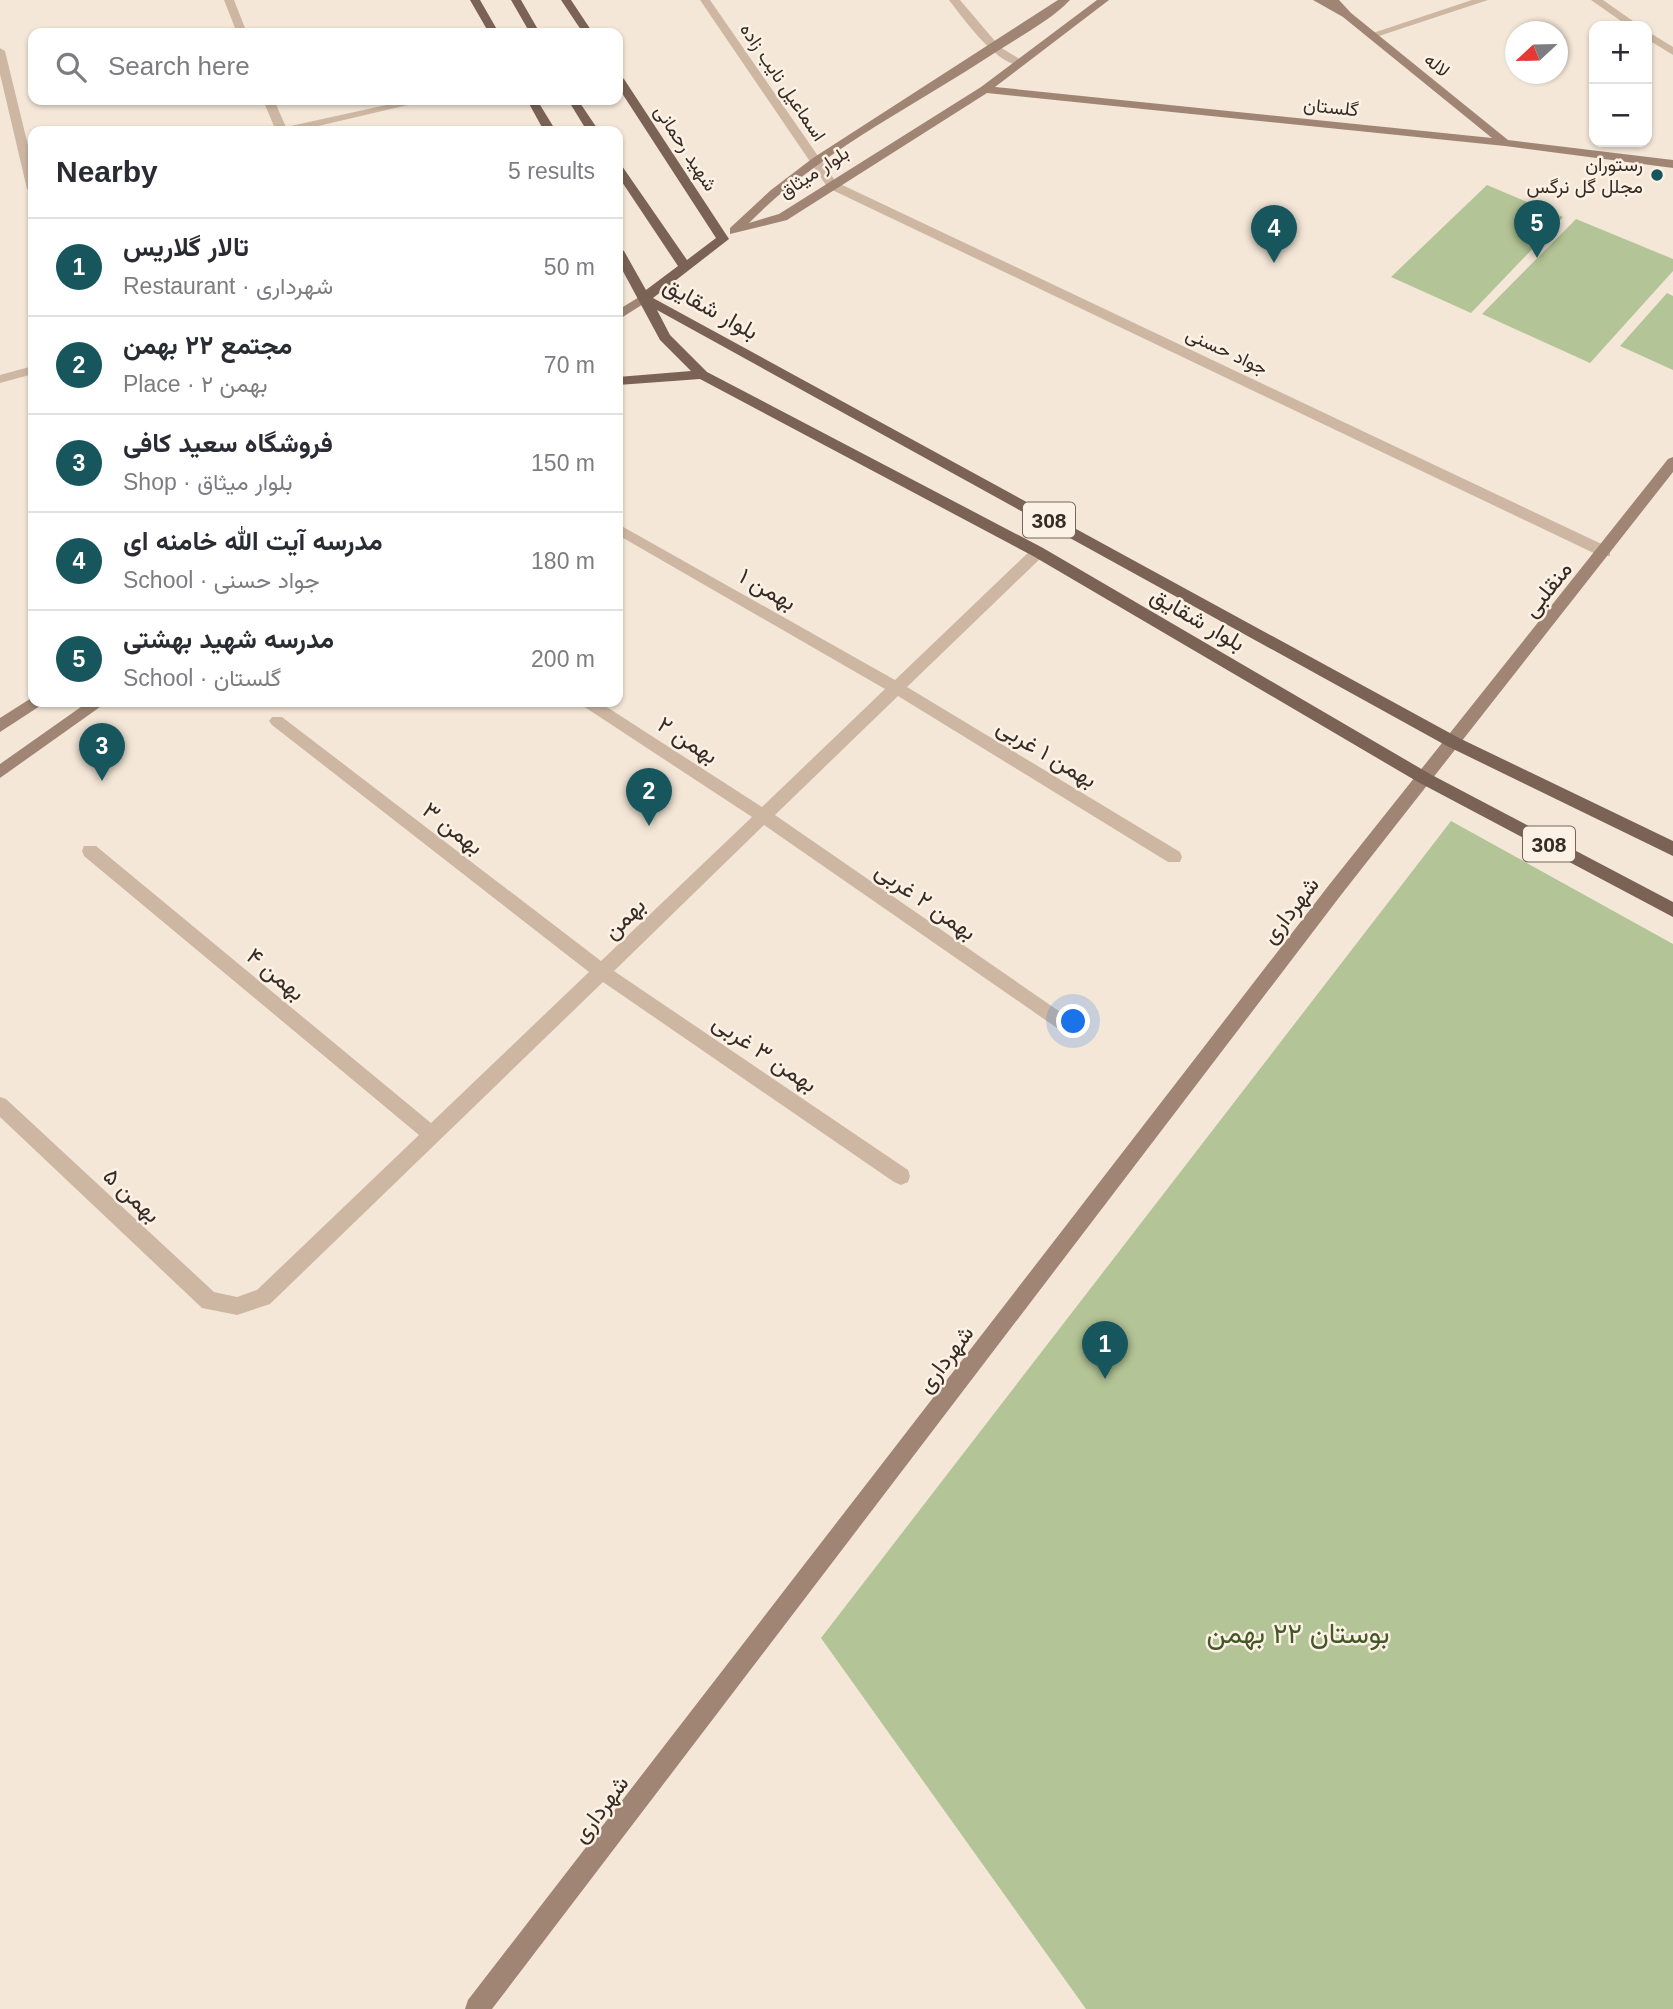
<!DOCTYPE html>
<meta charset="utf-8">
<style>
:root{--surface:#fff;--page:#f2f2f3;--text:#2b2b33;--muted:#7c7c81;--line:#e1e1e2;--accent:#17565c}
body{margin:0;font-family:Arial,Vazirmatn,sans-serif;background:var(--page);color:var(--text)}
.controls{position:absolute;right:21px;top:21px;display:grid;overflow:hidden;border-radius:14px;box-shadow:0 2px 5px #0004}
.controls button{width:63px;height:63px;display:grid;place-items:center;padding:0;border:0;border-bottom:2px solid var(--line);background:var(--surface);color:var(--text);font:35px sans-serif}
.compass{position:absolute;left:1505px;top:21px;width:63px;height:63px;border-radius:50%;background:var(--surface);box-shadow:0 2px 5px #0004;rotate:248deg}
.you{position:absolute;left:1074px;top:1022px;width:24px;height:24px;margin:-18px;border:5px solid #fff;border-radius:50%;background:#1a73e8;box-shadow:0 0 0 10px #1a73e833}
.badge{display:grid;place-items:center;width:46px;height:46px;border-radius:50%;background:var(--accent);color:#fff;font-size:23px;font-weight:700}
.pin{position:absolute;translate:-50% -58px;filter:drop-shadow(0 2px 4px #0008)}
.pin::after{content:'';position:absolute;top:37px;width:24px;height:21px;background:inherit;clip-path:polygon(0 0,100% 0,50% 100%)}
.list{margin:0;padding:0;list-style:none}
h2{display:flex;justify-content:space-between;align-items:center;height:91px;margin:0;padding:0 28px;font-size:30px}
h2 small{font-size:23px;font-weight:400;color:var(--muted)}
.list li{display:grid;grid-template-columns:46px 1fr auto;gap:21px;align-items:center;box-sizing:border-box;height:98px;padding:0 28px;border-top:2px solid var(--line)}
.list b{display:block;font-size:26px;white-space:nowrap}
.list p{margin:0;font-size:23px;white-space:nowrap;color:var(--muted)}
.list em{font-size:23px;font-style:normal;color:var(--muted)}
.icon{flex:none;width:38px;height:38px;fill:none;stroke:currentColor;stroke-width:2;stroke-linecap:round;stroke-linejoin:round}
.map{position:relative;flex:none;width:1673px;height:2009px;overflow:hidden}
.search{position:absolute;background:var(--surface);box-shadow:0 2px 5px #0004;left:28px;top:28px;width:595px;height:77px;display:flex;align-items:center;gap:18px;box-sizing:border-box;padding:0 24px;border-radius:14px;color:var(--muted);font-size:26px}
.panel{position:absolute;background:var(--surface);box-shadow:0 2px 5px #0004;left:28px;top:126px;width:595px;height:581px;border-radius:14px}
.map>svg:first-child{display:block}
</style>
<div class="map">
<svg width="1673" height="2009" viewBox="0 0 1673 2009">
<rect width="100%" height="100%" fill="#f4e7d8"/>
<path fill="#b3c496" d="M1487 185 1563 217 1471 313 1391 277Z
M1576 219 1673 259V271L1590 363 1482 314Z
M1667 293 1673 296V370L1620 346Z
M1451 821 1673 944V2009H1086L821 1638Z"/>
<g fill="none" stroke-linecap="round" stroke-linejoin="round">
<path fill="#cdb7a3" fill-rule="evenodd" d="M224 0H234L247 33H237Z
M700 0H710L836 182 1610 548V556H1600L828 188Z
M949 0H960L1000 47 1023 61V65C998 68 963 18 949 0Z
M1472 0H1488L1376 37 1367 35Z
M1591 0H1603L1640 26H1628Z
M1647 31 1673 47V55L1647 39Z
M0 48 5 51 33 166V193L27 189 0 74Z
M263 100H274L286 127 409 100H429L297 131H276Z
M33 366V374L0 383V375Z
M618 524 895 680 1033 548H1043V556L907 687 1180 852 1182 857 1180 862H1168L898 696 775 815 1069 1018 1072 1023 1069 1028 1063 1031 1057 1028 764 825 614 971 908 1170 910 1176 908 1182 901 1185 894 1182 603 982 270 1304 237 1315 202 1308 0 1117V1097L6 1099 214 1292 237 1297 257 1290 419 1135 84 856 82 851 84 846H96L431 1123 589 972 272 725 269 721 272 717H282L601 961 752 817 583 706 580 702H599L762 807 885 689 618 535Z"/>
<path fill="#a08574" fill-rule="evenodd" d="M1058 0H1070C1050 21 1020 36 996 52 913 107 819 152 749 223L779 214 981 87 1097 0H1109L995 87 1492 138 1343 17 1313 0H1339L1351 13 1508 140 1673 160V168L1505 146 987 93 787 220 730 234V228L771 190 813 158Z
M644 294 650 298 648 301 618 320V310Z
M1673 457V472L1341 895 492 2009H465L468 2000 1329 885 1668 459Z
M33 697V702H43L40 706 0 732V718Z
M88 702H107L0 778V764Z"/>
<path fill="#7a6255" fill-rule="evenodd" d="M470 0H480L499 33H489Z
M511 0H521L540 33H530Z
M561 0H571L593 33H583Z
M618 76 624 79 729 239 653 298 1459 738 1673 841V856L1447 746 657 310 670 335 707 372 1043 548 1430 774 1673 902V917L1418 782 1033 556 700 379 618 385V377L691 371 660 340 618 262V247L624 251 646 290 678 266 618 176V165L622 166 687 260 716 238 618 87Z
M527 100H537L556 131H544Z
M568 100H578L599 131H587Z"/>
</g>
<circle fill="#17565c" stroke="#fbf1e4" stroke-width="2.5" cx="1657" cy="175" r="7"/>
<g text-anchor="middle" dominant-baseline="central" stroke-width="5" stroke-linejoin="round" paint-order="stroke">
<g font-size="19" fill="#372b25" stroke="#fbf1e4">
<text transform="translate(1437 65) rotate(39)">لاله</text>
<text transform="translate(783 82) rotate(56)">اسماعیل نایب زاده</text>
<text transform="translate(1331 107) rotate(6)">گلستان</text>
<text transform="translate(686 148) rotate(57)">شهید رحمانی</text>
<text transform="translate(814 172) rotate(-33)">بلوار میثاق</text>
<text transform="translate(1227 351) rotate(25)">جواد حسنی</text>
</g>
<g font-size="19" fill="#372b25" stroke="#fbf1e4" text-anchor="end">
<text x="1643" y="164">رستوران<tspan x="1643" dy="22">مجلل گل نرگس</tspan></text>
</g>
<g fill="#fbf1e4" stroke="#72665e" stroke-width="2">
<rect x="1023" y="502.5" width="52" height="35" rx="5"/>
<rect x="1523" y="826.5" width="52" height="35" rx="5"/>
</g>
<g font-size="21" font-weight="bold" fill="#372b25">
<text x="1049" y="520">308</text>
<text x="1549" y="844">308</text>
</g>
<g font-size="23" fill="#372b25" stroke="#fbf1e4">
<text transform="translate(711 308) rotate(29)">بلوار شقایق</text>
<text transform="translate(768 589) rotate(30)">بهمن ۱</text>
<text transform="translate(1547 589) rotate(-51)">منقلبی</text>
<text transform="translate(1198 619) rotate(30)">بلوار شقایق</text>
<text transform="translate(688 740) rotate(33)">بهمن ۲</text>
<text transform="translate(1047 753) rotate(31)">بهمن ۱ غربی</text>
<text transform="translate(453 828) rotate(38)">بهمن ۳</text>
<text transform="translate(926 901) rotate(35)">بهمن ۲ غربی</text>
<text transform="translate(1290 910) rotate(-52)">شهرداری</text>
<text transform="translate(624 918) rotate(-44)">بهمن</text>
<text transform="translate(276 974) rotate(40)">بهمن ۴</text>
<text transform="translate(765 1053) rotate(34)">بهمن ۳ غربی</text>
<text transform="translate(132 1195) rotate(43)">بهمن ۵</text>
<text transform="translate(945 1359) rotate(-53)">شهرداری</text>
<text transform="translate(600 1809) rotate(-53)">شهرداری</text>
</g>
<g font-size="28" fill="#445727" stroke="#fbf1e4">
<text x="1298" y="1633">بوستان ۲۲ بهمن</text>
</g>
</g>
</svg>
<div class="controls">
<button>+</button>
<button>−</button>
</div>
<svg class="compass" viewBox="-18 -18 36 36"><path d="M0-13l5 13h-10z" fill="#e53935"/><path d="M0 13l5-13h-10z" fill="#7c7c81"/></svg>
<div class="you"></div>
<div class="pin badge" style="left:1105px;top:1379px">1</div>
<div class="pin badge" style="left:649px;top:826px">2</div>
<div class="pin badge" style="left:102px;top:781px">3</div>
<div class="pin badge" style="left:1274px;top:263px">4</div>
<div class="pin badge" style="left:1537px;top:258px">5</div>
<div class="search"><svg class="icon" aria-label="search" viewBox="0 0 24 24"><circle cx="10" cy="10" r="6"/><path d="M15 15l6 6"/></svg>Search here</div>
<section class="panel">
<h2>Nearby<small>5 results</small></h2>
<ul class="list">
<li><span class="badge">1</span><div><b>تالار گلاریس</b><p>Restaurant · شهرداری</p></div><em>50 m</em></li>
<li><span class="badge">2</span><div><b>مجتمع ۲۲ بهمن</b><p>Place · بهمن ۲</p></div><em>70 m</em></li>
<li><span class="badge">3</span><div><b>فروشگاه سعید کافی</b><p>Shop · بلوار میثاق</p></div><em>150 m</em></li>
<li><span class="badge">4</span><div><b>مدرسه آیت الله خامنه ای</b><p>School · جواد حسنی</p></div><em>180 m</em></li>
<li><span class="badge">5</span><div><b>مدرسه شهید بهشتی</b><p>School · گلستان</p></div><em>200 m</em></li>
</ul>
</section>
</div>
